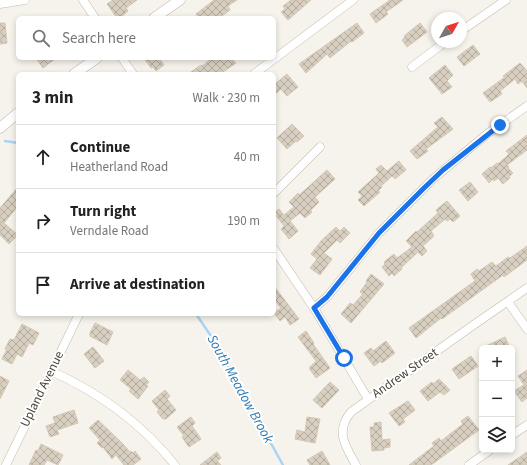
<!DOCTYPE html>
<meta charset="utf-8">
<style>
:root{--surface:#fff;--page:#f6f6f6;--text:#222;--muted:#767676;--line:#e0e0e0}
body{margin:0;font-family:"Source Sans 3",sans-serif;background:var(--page);color:var(--text)}
.controls{position:absolute;right:12px;bottom:12px;display:grid;overflow:hidden;border-radius:6px;box-shadow:0 2px 6px #0003}
.controls button{width:36px;height:36px;display:grid;place-items:center;padding:0;border:0;border-bottom:1px solid var(--line);background:var(--surface);color:var(--text);font:20px sans-serif}
.compass{position:absolute;left:431px;top:12px;width:36px;height:36px;border-radius:50%;background:var(--surface);box-shadow:0 2px 6px #0003;rotate:51deg}
.stop{position:absolute;width:12px;height:12px;margin:-9px;border:3px solid #1a73e8;border-radius:50%;background:#fff}
.stop.end{background:#1a73e8;border-color:#fff;box-shadow:0 1px 4px #0008}
.list{margin:0;padding:0;list-style:none}
h2{display:flex;justify-content:space-between;align-items:center;height:52px;margin:0;padding:0 16px;font-size:17px}
h2 small{font-size:13px;font-weight:400;color:var(--muted)}
.list li{display:grid;grid-template-columns:26px 1fr auto;gap:12px;align-items:center;box-sizing:border-box;height:64px;padding:0 16px;border-top:1px solid var(--line)}
.list b{display:block;font-size:15px;white-space:nowrap}
.list p{margin:0;font-size:13px;white-space:nowrap;color:var(--muted)}
.list em{font-size:13px;font-style:normal;color:var(--muted)}
.icon{flex:none;width:22px;height:22px;fill:none;stroke:currentColor;stroke-width:2;stroke-linecap:round;stroke-linejoin:round}
.map{position:relative;flex:none;width:527px;height:465px;overflow:hidden}
.search{position:absolute;background:var(--surface);box-shadow:0 2px 6px #0003;left:16px;top:16px;width:260px;height:44px;display:flex;align-items:center;gap:10px;box-sizing:border-box;padding:0 14px;border-radius:6px;color:var(--muted);font-size:15px}
.panel{position:absolute;background:var(--surface);box-shadow:0 2px 6px #0003;left:16px;top:72px;width:260px;height:244px;border-radius:6px}
.map>svg:first-child{display:block}
</style>
<div class="map">
<svg width="527" height="465" viewBox="0 0 527 465">
<defs>
<pattern id="building-cross-hatch" width="8" height="8" patternUnits="userSpaceOnUse"><rect width="8" height="8" fill="#d8cfc1"/><path d="M0 0l8 8M0 8l8-8" fill="none" stroke="#b1aa9e"/></pattern>
</defs>
<rect width="100%" height="100%" fill="#f6f3ec"/>
<g fill="none" stroke-linecap="round" stroke-linejoin="round">
<path stroke="#a9d4f2" stroke-width="2.5" d="M5 141 18 143
M196 314 213 339 283 465"/>
</g>
<path fill="url(#building-cross-hatch)" stroke="#d3c7b4" d="M113 0H137L126 8 128 11 120 18H117L107 4Z
M214 0H237L228 6 230 10 219 18H199L196 14Z
M291 0H311L288 20 281 12 285 9 283 6Z
M390 0H403L386 12 388 14 376 23 370 14Z
M0 23H5L7 43 0 44Z
M357 23 364 33 352 42 351 41 330 58 327 54 306 73 299 64Z
M420 23 427 32 407 47 402 40 405 37 404 36Z
M473 45 480 54 464 66 457 57Z
M36 58H56L43 68Z
M144 58H159L164 65 156 71 153 67 151 68Z
M212 58H231L236 63 220 74H188L201 65 202 66Z
M520 63 527 71V88L522 81 518 84 515 79 500 91 502 94 490 102 483 93 505 77 503 76Z
M445 65 453 75 447 81 452 87 442 94 429 78Z
M287 74 298 87 287 96 281 89 274 95V85Z
M442 117 453 129 426 149 428 151 417 159 410 151 438 127 434 123Z
M292 124 304 136 297 142 296 141 287 149 277 138Z
M527 135V150L507 165 509 167 508 168 513 173 509 177 510 178 503 184 498 178 494 181 493 179 489 183 482 174 490 167 491 168 497 163 498 164 509 154 506 151Z
M399 161 406 170 395 179 392 176 381 186 382 187 378 191 380 192 364 206 358 200 362 196 358 192 379 173 376 169 381 165 387 171Z
M327 170 335 179 315 197 319 202 310 211 312 212 305 218 300 213 290 221 298 231 289 239 281 229 284 226 274 213 279 209 284 215 294 207 289 202 298 193 299 195 306 189Z
M470 182 478 192 468 201 459 190Z
M18 187V206L4 223 18 235 9 244 0 235V208Z
M447 201 460 216 453 222 450 219 447 221 445 219 431 231 434 236 423 246 427 251 422 256 418 252 401 268 402 269 394 276 392 273 389 276 382 267 385 264 384 262 394 254 397 258 412 247 406 241 416 231 417 232 438 213 436 210Z
M336 227 340 231 344 227 350 233 340 243 337 240 324 253 332 259 320 275 310 268 317 259 311 254 321 241Z
M527 246V260L504 277 503 275 442 319 441 318 416 338 409 328 475 281 471 274 477 269 479 271 492 262 496 266 508 257 510 258Z
M371 274 384 284 351 323 341 314 350 303 353 305 363 294 360 292 367 282 366 281Z
M274 286 299 319 290 325 285 317 280 321 274 313 281 308 274 299Z
M95 323 113 332 107 345 90 336V333Z
M22 324 39 333 33 345 29 343 22 357 17 354 12 364 2 359 7 349H5L10 339 14 340Z
M306 331 314 343 313 344 330 368 316 378 309 368 316 361 298 337Z
M505 337 510 348H482Z
M386 341 395 353 382 363 381 361 374 366 364 353 371 348 373 351Z
M93 347 104 361 95 368 84 354Z
M471 356 478 366 459 379 452 369Z
M128 370 140 380 144 377 149 382 146 385 148 386 138 399 129 391 131 389 120 380Z
M527 370V398L522 402 514 391 524 385 518 376Z
M0 376 9 381 0 399Z
M439 379 450 390 444 395 440 392 428 401 420 391 432 382 433 384Z
M330 382 339 390 322 408 313 400Z
M165 390 170 396 167 399 176 410 166 419H163L157 412 159 410 152 401Z
M408 401 415 410 403 419 405 422 399 426 389 413Z
M74 410 78 423 57 430 59 434 50 437 46 426 55 423 53 417Z
M468 416 479 430 431 465H409L434 446 432 443 439 438 441 441 463 424 461 421Z
M191 417 195 423 192 426 201 439 189 447 182 437 184 436 177 427Z
M307 417 320 419 315 443 295 439 297 430 305 432Z
M98 420 123 444 130 452 131 451 133 453 135 451 141 459 133 465H124L116 455 112 459 103 447 102 448 97 443 100 440 89 428Z
M381 422 382 440 390 439V447L384 448V450L372 451 370 427H374V423Z
M41 444 63 455 58 465 47 460 44 465H29L36 450 38 451Z
M322 451 330 465H310L307 460Z
M217 452 221 458 217 461 221 465H200Z
M527 452V465H508Z"/>
<g fill="none" stroke-linecap="round" stroke-linejoin="round">
<defs>
<path id="minor" d="M83 0 95 18
M0 4 25 0
M461 31 506 0
M122 58 133 74
M412 67 445 42
M254 74 353 0
M274 193 320 147
M274 249 314 308 368 399
M508 302 527 329
M314 308 327 297 379 233 433 179 487 134 527 106
M51 371C98 392 142 424 175 465
M512 435 527 425
M6 465 79 314
M356 465C345 446 335 431 351 412L472 326 527 288
M469 465 490 450"/>
<path id="tertiary" d="M154 18 180 0
M74 74 97 58
M0 128 18 113"/>
</defs>
<use href="#minor" stroke="#c2bbae" stroke-width="9"/>
<use href="#tertiary" stroke="#c2bbae" stroke-width="11"/>
<use href="#minor" stroke="#fff" stroke-width="8"/>
<use href="#tertiary" stroke="#fff" stroke-width="10"/>
</g>
<g fill="none" stroke-linecap="round" stroke-linejoin="round">
<path stroke="#1a73e8" stroke-width="5" d="M344 358 314 308 327 297 379 233 424 188 443 170 500 125"/>
</g>
<g text-anchor="middle" dominant-baseline="central" stroke-width="4" stroke-linejoin="round" paint-order="stroke">
<g font-size="13" fill="#4b4439" stroke="#fff">
<text transform="translate(405 373) rotate(-35)">Andrew Street</text>
<text transform="translate(42 389) rotate(-64)">Upland Avenue</text>
</g>
<g font-size="14" font-style="italic" fill="#2e7ab2" stroke="#fff">
<text transform="translate(240 389) rotate(61)">South Meadow Brook</text>
</g>
</g>
</svg>
<div class="controls">
<button>+</button>
<button>−</button>
<button><svg class="icon" aria-label="layers" viewBox="0 0 24 24"><path d="M12 4l9 5-9 5-9-5zM3 14l9 5 9-5"/></svg></button>
</div>
<svg class="compass" viewBox="-18 -18 36 36"><path d="M0-13l5 13h-10z" fill="#e53935"/><path d="M0 13l5-13h-10z" fill="#767676"/></svg>
<div class="stop" style="left:344px;top:358px"></div>
<div class="stop end" style="left:500px;top:125px"></div>
<div class="search"><svg class="icon" aria-label="search" viewBox="0 0 24 24"><circle cx="10" cy="10" r="6"/><path d="M15 15l6 6"/></svg>Search here</div>
<section class="panel">
<h2>3 min<small>Walk · 230 m</small></h2>
<ul class="list">
<li><svg class="icon" aria-label="ahead" viewBox="0 0 24 24"><path d="M12 20V5M6 11l6-6 6 6"/></svg><div><b>Continue</b><p>Heatherland Road</p></div><em>40 m</em></li>
<li><svg class="icon" aria-label="right" viewBox="0 0 24 24"><path d="M7 20v-9h11M14 6l5 5-5 5"/></svg><div><b>Turn right</b><p>Verndale Road</p></div><em>190 m</em></li>
<li><svg class="icon" aria-label="arrive" viewBox="0 0 24 24"><path d="M6 21V4h12l-3 4 3 4H6"/></svg><div><b>Arrive at destination</b></div></li>
</ul>
</section>
</div>
